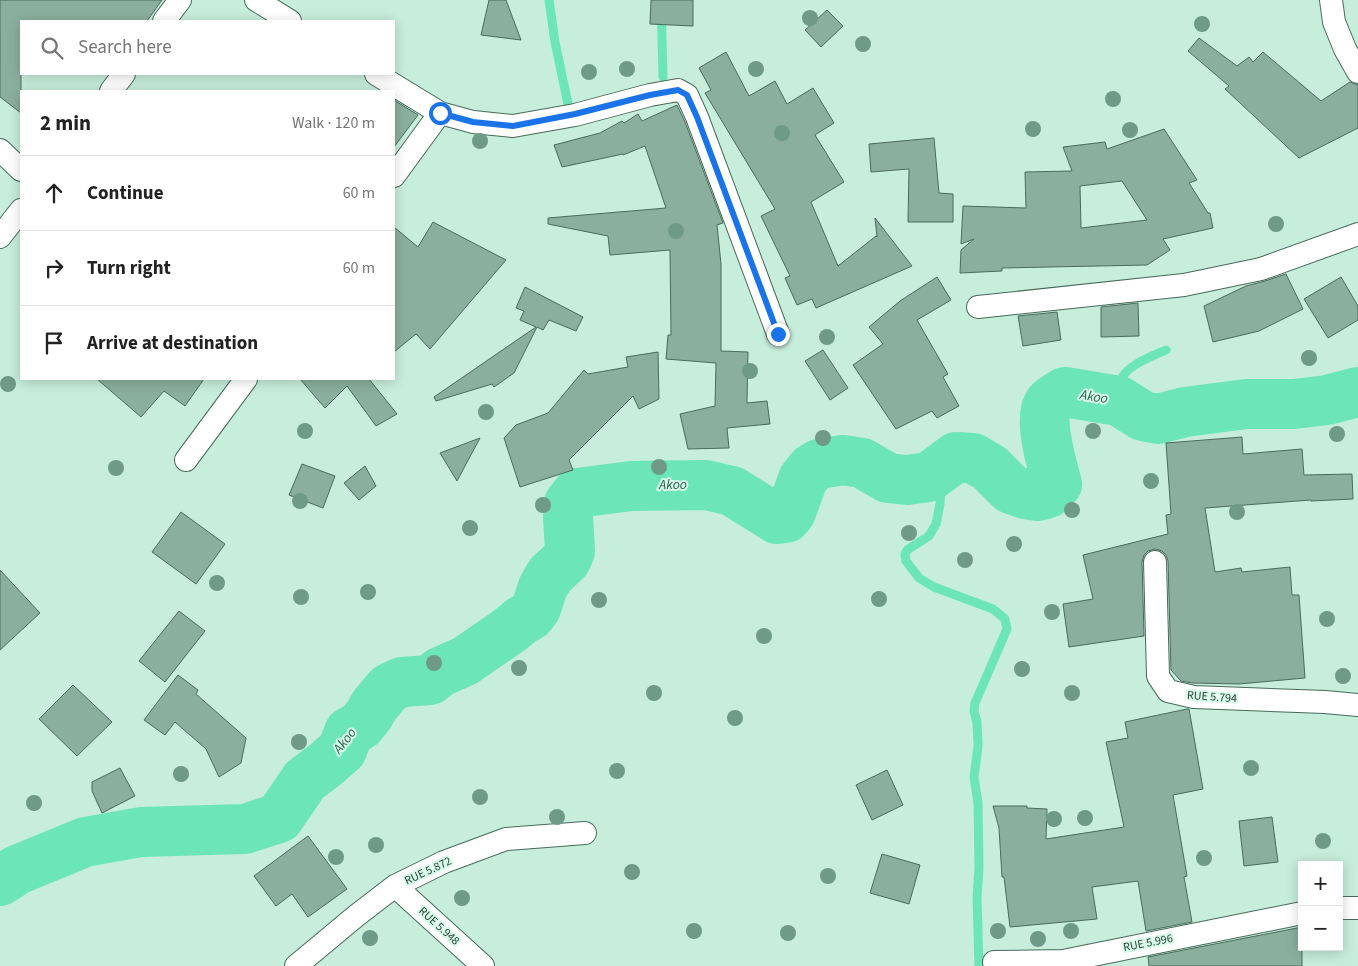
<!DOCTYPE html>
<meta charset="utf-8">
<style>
:root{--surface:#fff;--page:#f2f2f2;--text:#222;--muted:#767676;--line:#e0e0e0}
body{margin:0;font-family:"Source Sans 3",sans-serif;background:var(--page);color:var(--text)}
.controls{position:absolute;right:15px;bottom:15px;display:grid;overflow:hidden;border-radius:0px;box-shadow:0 2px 12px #0003}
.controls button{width:45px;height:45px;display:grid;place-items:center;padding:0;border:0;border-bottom:1px solid var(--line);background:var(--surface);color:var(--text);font:25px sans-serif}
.stop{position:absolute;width:15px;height:15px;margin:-11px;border:4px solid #1a73e8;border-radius:50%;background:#fff}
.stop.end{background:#1a73e8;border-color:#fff;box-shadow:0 1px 5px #0008}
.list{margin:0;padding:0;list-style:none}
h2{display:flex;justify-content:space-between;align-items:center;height:65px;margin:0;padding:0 20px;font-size:21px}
h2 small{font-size:16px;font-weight:400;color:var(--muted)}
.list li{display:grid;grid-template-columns:32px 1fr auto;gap:15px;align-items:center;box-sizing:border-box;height:75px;padding:0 20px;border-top:1px solid var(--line)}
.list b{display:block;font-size:19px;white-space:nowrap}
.list em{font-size:16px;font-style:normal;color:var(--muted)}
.icon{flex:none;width:28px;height:28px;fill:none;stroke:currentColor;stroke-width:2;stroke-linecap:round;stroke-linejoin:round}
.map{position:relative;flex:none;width:1358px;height:966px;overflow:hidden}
.search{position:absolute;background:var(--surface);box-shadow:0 2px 12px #0003;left:20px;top:20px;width:375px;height:55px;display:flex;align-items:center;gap:12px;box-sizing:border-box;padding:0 18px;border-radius:0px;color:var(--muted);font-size:19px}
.panel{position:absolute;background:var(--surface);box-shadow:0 2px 12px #0003;left:20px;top:90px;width:375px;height:290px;border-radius:0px}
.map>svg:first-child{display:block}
</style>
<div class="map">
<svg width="1358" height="966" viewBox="0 0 1358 966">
<rect width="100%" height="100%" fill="#c7eddb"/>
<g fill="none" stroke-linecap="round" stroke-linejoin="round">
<path stroke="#6ce6b6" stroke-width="9" d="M549 0 555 42 568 104
M661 0 663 77
M1119 401C1120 394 1119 387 1121 381 1124 366 1153 356 1166 350
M936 472 941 486 940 504 936 524 929 536 907 550 905 555 906 561 919 578 934 587 993 609 1005 619 1007 629 975 703 974 711 977 722 978 746 974 777 978 803 979 868 977 897 979 966"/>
<path stroke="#6ce6b6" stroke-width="50" d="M0 881 17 870 85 842 141 832 245 829 279 818 305 780 325 765 342 750 349 732 361 725 369 715 374 706 389 688 402 682 430 680 440 672 465 661 510 630 522 620 530 616 536 608 543 587 550 575 566 560 570 551 568 517 569 503 577 493 631 486 706 485 732 491 777 519 786 518 791 512 803 479 811 469 819 464 843 460 862 463 888 478 907 480 929 477 956 457 973 458 990 468 1011 489 1025 494 1038 496 1048 493 1057 484C1053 468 1037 417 1049 403 1052 399 1060 395 1065 392L1119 401 1143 416 1158 419 1185 412 1246 404H1294L1327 400 1358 392"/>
</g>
<path fill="#8baf9e" stroke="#496c5c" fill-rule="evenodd" d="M0 0H162L147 21H21V113L0 97Z
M489 0H506L521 40 481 35Z
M651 0H693V26L650 24Z
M827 10 843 26 821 47 805 30Z
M1199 38 1237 66 1249 57 1253 62 1263 52 1321 101 1350 82 1358 85V128L1299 158 1225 89 1229 86 1188 51Z
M726 52 749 96 775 81 787 104 813 88 834 123 815 135 844 182 811 202 838 266 876 236 877 237 875 218 912 266 816 308 812 299 797 305 785 278 790 276 761 216 775 209 705 93 711 90 699 68Z
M394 100 418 115 394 147Z
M677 105 685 122 723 223 717 225 721 264V351L748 352 747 403 767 401 770 424 727 428 729 448 688 449 680 414 715 406 716 363 666 359 668 335H671L670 250 610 255 608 236 548 224V218L666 208 645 146 623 155V154L562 167 554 145 600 133 622 121 624 123 638 114 642 121Z
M1164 129 1197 180 1189 183 1208 213H1210L1213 228 1163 239 1170 250 1147 265 1002 268V271L960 273 961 250 974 239 961 244 963 206 1026 208 1025 172 1072 171 1063 147 1105 142 1107 149ZM1122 181 1147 220 1081 228 1080 186Z
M934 138 939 193 953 194V222H908L909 169 871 172 869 144Z
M433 222 506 260 430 349 416 334 394 352V227L418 247Z
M1286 274 1303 309 1259 331 1213 342 1204 306 1246 286 1265 281Z
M937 277 951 300 917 320 948 374 943 377 959 406 937 418 932 411 896 429 853 365 883 344 869 327 900 301Z
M1341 277 1358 306V320L1328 338 1304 299Z
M525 287 583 317 576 331 549 320 543 330 537 327 514 373 494 387 492 384 436 401 434 397 536 327 520 320 524 311 516 308Z
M1138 303 1139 336 1101 337V307Z
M1057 312 1061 340 1023 346 1018 316Z
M823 350 848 388 830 400 805 361Z
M658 352 659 399 639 409 633 396 569 460 573 470 520 487 504 438 516 425 548 413 584 370 588 374 628 367 626 357Z
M97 379H204L185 406 164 391 141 417Z
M300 379H369L397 414 376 426 347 386 325 408Z
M1242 437 1243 454 1302 449 1304 475 1352 474 1353 499 1311 501V500L1205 508 1215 572 1241 568 1242 572 1290 567 1292 595H1299L1305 678 1239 684 1192 683 1181 681 1171 670 1168 561 1166 555 1162 551 1155 549 1148 551 1144 555 1142 562 1144 636 1069 647 1063 604 1093 599 1083 555 1168 534 1166 515 1171 514 1166 443Z
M480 438 457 481 440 453Z
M302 464 335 476 323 508 289 495Z
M365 466 376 486 359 500 344 483Z
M181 512 225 544 196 584 152 552Z
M0 570 40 613 0 650Z
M179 611 205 631 165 682 139 661Z
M178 675 198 690 196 694 246 738 241 763 219 777 206 749 175 722 165 735 144 720Z
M73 685 112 722 77 756 39 719Z
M1187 709H1189L1203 789 1173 795 1187 876 1184 877 1192 922 1146 931 1138 881 1092 887 1097 919 1010 927 1004 877H1002L999 828 993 806H1027V808L1047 809 1046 839 1124 827 1106 742 1128 738 1125 722Z
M120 768 135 796 102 813 92 791V782Z
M887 770 903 805 872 820 856 785Z
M1272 817 1278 862 1244 866 1239 821Z
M308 836 347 889 308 917 292 894 276 906 254 876Z
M882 854 920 865 909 904 870 893Z
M1302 927V966H1149L1148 957Z"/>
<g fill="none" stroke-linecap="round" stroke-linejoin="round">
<defs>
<path id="street" d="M256 0 290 21
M1331 0 1334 22 1345 49 1358 72
M164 21 180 0
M376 74 440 113 394 176
M111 91 124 74
M440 113 473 122 513 126 575 115 650 95 678 90 687 95 697 117 778 334
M0 150 21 170
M0 237 21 210
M978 307 1184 285 1261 269 1358 234
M186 460 246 379
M1155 562 1158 676 1168 691 1194 697 1325 702 1358 705
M395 886 483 966
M1339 908H1358
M994 962 1063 961 1302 913
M296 966 356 916 395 886 444 862 506 839 585 833"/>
</defs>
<use href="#street" stroke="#476a5a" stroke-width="24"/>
<use href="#street" stroke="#fff" stroke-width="22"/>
</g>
<g fill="#6e9a87">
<circle cx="810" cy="18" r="8"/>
<circle cx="1202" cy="24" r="8"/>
<circle cx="863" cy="44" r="8"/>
<circle cx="627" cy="69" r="8"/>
<circle cx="756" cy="69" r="8"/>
<circle cx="589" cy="72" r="8"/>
<circle cx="1113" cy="99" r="8"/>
<circle cx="1033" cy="129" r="8"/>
<circle cx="1130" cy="130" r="8"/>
<circle cx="782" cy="133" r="8"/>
<circle cx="480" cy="141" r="8"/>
<circle cx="1276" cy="224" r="8"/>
<circle cx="676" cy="231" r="8"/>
<circle cx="827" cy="337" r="8"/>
<circle cx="1309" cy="358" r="8"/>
<circle cx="750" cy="371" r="8"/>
<circle cx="8" cy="384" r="8"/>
<circle cx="486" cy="412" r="8"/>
<circle cx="305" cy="431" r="8"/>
<circle cx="1093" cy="431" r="8"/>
<circle cx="1337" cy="434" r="8"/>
<circle cx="823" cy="438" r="8"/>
<circle cx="659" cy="467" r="8"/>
<circle cx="116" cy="468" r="8"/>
<circle cx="1151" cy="481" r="8"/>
<circle cx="300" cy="501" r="8"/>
<circle cx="543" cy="505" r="8"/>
<circle cx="1072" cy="510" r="8"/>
<circle cx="1237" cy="512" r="8"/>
<circle cx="470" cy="528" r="8"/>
<circle cx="909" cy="533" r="8"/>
<circle cx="1014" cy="544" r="8"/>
<circle cx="965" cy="560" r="8"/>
<circle cx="217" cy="583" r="8"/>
<circle cx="368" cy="592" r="8"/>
<circle cx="301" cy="597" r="8"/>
<circle cx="879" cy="599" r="8"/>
<circle cx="599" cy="600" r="8"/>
<circle cx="1052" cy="612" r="8"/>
<circle cx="1327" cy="619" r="8"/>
<circle cx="764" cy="636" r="8"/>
<circle cx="434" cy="663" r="8"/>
<circle cx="519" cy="668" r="8"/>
<circle cx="1022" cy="669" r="8"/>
<circle cx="1343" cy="676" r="8"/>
<circle cx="654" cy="693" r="8"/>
<circle cx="1072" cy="693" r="8"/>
<circle cx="735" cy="718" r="8"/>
<circle cx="299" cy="742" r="8"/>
<circle cx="1251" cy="768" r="8"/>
<circle cx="617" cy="771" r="8"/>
<circle cx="181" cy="774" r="8"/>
<circle cx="480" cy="797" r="8"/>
<circle cx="34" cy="803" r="8"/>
<circle cx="557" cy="817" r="8"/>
<circle cx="1085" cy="818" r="8"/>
<circle cx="1054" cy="819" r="8"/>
<circle cx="1323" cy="841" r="8"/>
<circle cx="376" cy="845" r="8"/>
<circle cx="336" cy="857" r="8"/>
<circle cx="1204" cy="858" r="8"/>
<circle cx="632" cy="872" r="8"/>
<circle cx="828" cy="876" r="8"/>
<circle cx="462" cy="898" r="8"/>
<circle cx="694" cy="931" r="8"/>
<circle cx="998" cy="931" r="8"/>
<circle cx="1071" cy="931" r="8"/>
<circle cx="788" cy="933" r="8"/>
<circle cx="370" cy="938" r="8"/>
<circle cx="1038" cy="939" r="8"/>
</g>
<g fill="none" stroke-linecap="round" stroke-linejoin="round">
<path stroke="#1a73e8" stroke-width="6" d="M440 113 473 122 513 126 575 114 650 95 678 90 687 95 697 117 778 334"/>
</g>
<g text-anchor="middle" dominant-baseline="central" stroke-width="4" stroke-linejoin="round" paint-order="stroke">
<g font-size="12" fill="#303f38" stroke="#d4fbe8">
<text transform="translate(1212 697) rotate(4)">RUE 5.794</text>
<text transform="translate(428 871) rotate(-25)">RUE 5.872</text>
<text transform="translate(439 926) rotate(42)">RUE 5.948</text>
<text transform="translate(1148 943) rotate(-11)">RUE 5.996</text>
</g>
<g font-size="14" font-style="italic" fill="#2f604c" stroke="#d4fbe8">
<text transform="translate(1094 397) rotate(9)">Akoo</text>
<text transform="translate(673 485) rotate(-1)">Akoo</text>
<text transform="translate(345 741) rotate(-52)">Akoo</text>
</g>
</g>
</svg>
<div class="controls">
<button>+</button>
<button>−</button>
</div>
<div class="stop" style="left:440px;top:113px"></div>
<div class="stop end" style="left:778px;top:334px"></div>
<div class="search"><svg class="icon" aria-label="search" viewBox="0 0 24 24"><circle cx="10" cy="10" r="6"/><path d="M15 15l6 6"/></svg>Search here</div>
<section class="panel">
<h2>2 min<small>Walk · 120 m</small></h2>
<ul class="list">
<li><svg class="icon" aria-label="ahead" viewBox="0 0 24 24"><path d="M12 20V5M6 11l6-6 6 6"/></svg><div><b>Continue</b></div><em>60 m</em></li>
<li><svg class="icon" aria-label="right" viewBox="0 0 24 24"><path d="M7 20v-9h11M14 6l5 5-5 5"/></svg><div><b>Turn right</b></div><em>60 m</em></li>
<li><svg class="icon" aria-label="arrive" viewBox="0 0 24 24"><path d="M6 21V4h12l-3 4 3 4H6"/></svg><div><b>Arrive at destination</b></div></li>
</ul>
</section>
</div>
